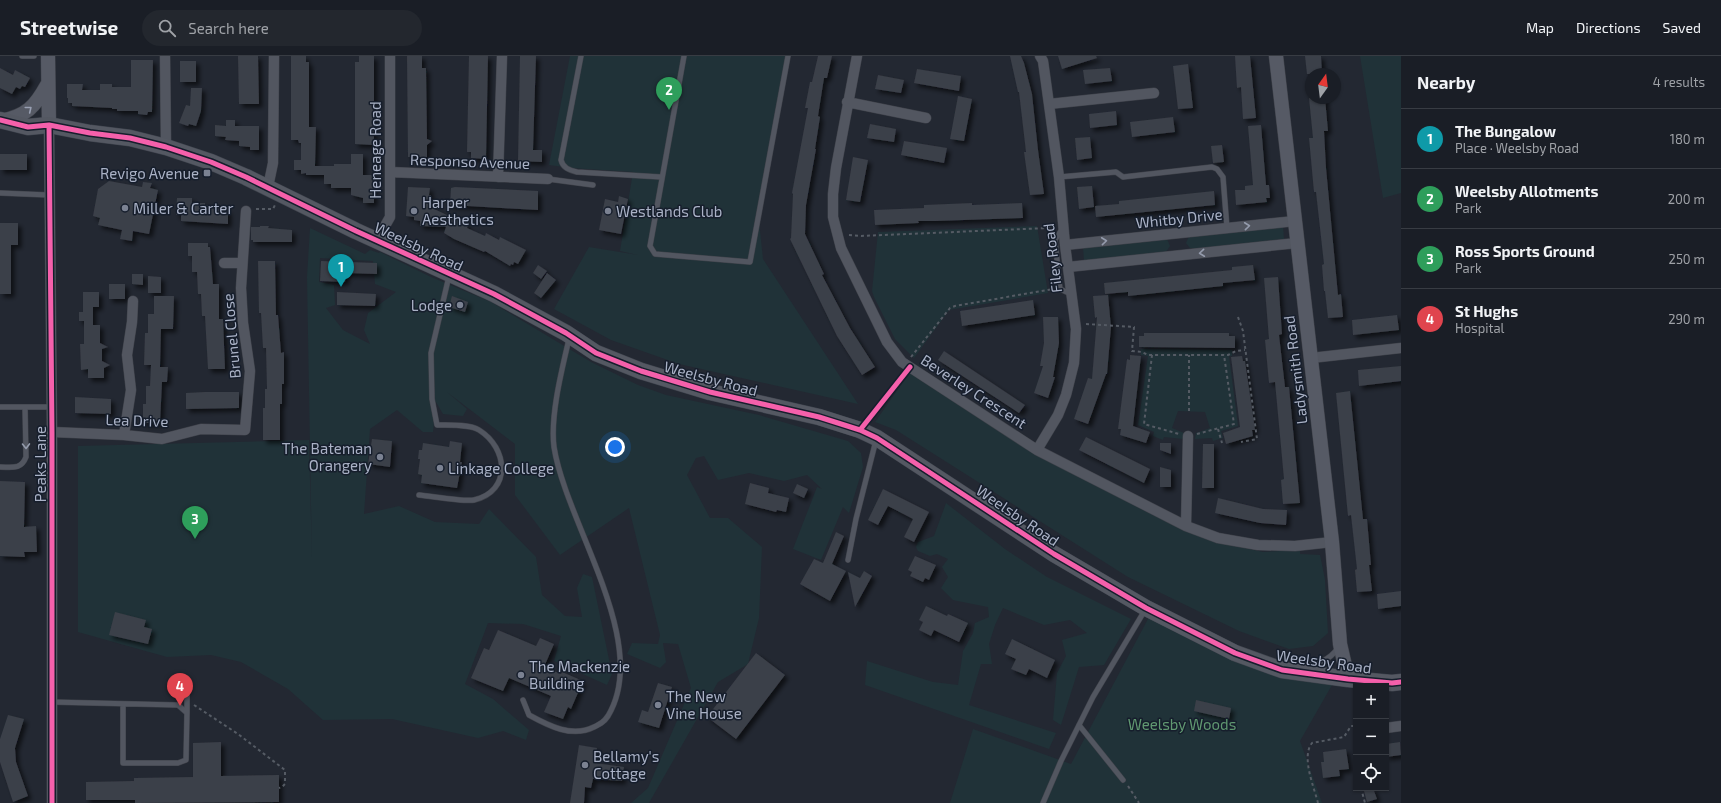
<!DOCTYPE html>
<meta charset="utf-8">
<style>
:root{--surface:#1a1e26;--page:#23272e;--text:#f1f3f6;--muted:#9fa2a7;--line:#383c43;--accent:#8c9099}
body{margin:0;font-family:"Exo 2",sans-serif;background:var(--page);color:var(--text)}
.controls{position:absolute;right:12px;bottom:12px;display:grid;overflow:hidden;border-radius:0px;box-shadow:0 1px 3px #0004}
.controls button{width:36px;height:36px;display:grid;place-items:center;padding:0;border:0;border-bottom:1px solid var(--line);background:var(--surface);color:var(--text);font:20px sans-serif}
.compass{position:absolute;left:1305px;top:12px;width:36px;height:36px;border-radius:50%;background:var(--surface);box-shadow:0 1px 3px #0004;rotate:14deg}
.you{position:absolute;left:615px;top:391px;width:14px;height:14px;margin:-10px;border:3px solid #fff;border-radius:50%;background:#1a73e8;box-shadow:0 0 0 6px #1a73e833}
.badge{display:grid;place-items:center;width:26px;height:26px;border-radius:50%;background:var(--accent);color:#fff;font-size:13px;font-weight:700}
.pin{position:absolute;translate:-50% -33px;filter:drop-shadow(0 1px 2px #0008)}
.pin::after{content:'';position:absolute;top:21px;width:14px;height:12px;background:inherit;clip-path:polygon(0 0,100% 0,50% 100%)}
.list{margin:0;padding:0;list-style:none}
h2{display:flex;justify-content:space-between;align-items:center;height:52px;margin:0;padding:0 16px;font-size:17px}
h2 small{font-size:13px;font-weight:400;color:var(--muted)}
.list li{display:grid;grid-template-columns:26px 1fr auto;gap:12px;align-items:center;box-sizing:border-box;height:60px;padding:0 16px;border-top:1px solid var(--line)}
.list b{display:block;font-size:15px;white-space:nowrap}
.list p{margin:0;font-size:13px;white-space:nowrap;color:var(--muted)}
.list em{font-size:13px;font-style:normal;color:var(--muted)}
.icon{flex:none;width:22px;height:22px;fill:none;stroke:currentColor;stroke-width:2;stroke-linecap:round;stroke-linejoin:round}
.map{position:relative;flex:none;width:1401px;height:747px;overflow:hidden}
header{display:flex;align-items:center;gap:24px;box-sizing:border-box;height:56px;padding:0 20px;background:var(--surface);border-bottom:1px solid var(--line)}
header strong{font-size:19px}
nav{display:flex;gap:22px;margin-inline-start:auto;font-size:14px}
.search{width:280px;height:36px;background:var(--page);display:flex;align-items:center;gap:10px;box-sizing:border-box;padding:0 14px;border-radius:22px;color:var(--muted);font-size:15px}
main{display:flex}
aside{flex:1;background:var(--surface)}
.map>svg:first-child{display:block}
</style>
<header>
<strong>Streetwise</strong>
<div class="search"><svg class="icon" aria-label="search" viewBox="0 0 24 24"><circle cx="10" cy="10" r="6"/><path d="M15 15l6 6"/></svg>Search here</div>
<nav><a>Map</a><a>Directions</a><a>Saved</a></nav>
</header>
<main>
<div class="map">
<svg width="1401" height="747" viewBox="0 0 1401 747">
<defs>
<filter id="shadow"><feDropShadow dx="3.5" dy="3.5" stdDeviation="2" flood-color="#0009"/></filter>
</defs>
<rect width="100%" height="100%" fill="#232832"/>
<path fill="#203238" fill-rule="evenodd" d="M570 0H790L759 165 763 203 858 348 679 308 611 284 554 253 589 191 638 199 620 195 633 116 571 112 549 109Z
M1360 0H1401V137L1383 142Z
M1037 170 1048 237 949 254 914 302 895 283 874 241 872 235 878 176Z
M1283 170 1284 183 1194 193 1190 192 1186 187 1189 180Z
M310 172 365 198 370 194 379 197 380 196 431 221 491 246 591 306 638 329 666 339 759 359 848 385 861 397 863 411 849 457 843 451 821 504 793 493 817 431 822 433 807 419 784 425 749 417 718 424 704 400 696 402 687 419 710 462H728L762 491 759 562 748 608 718 626 649 747H631L648 732 691 632 678 588 663 587 666 606 660 612 627 598 632 587 658 588 660 579 629 452 560 499 515 439V388L447 336 467 353 463 360 443 358 436 346 433 376H423L397 354 370 373 364 458 399 450 435 466 479 468 489 453 536 501 542 539 565 560 582 561 577 532 583 518 592 521 612 618 607 629 554 605 561 580 523 568 488 567 465 628 493 643 529 674 526 684 503 675 478 682 392 663 323 664 288 633 241 606 211 599 167 601 78 576V390L309 384 312 506 307 221ZM320 202 373 205 375 228 396 236 368 257 364 274 370 288 343 274 326 252 335 249 334 229 319 226Z
M1167 183 1170 190 1166 196 1084 205 1083 191Z
M1141 293 1232 294V300H1229L1238 370 1221 375 1223 382 1213 385 1212 382 1195 383 1196 377 1210 372 1205 356 1178 355 1172 372 1184 377 1183 383 1164 381 1163 384 1153 380 1154 376 1138 369 1148 300 1141 299Z
M911 315 1042 401 1213 485 1263 496 1300 494V498L1320 499 1325 524 1328 577 1313 590 1289 593 1239 575 1128 521 896 374 875 366Z
M946 447 1005 493 1047 521 1131 563 1104 609 1079 611 1061 669 1053 664 1057 617 1066 600 1062 584 1087 577 1070 564 1044 569 1003 552 995 569 989 588 992 608H981L969 649 1056 677 1049 693 865 629 867 605 933 626 958 629 963 595 973 577 975 567 989 561 988 551 953 544 941 532 948 521 942 511 948 503 937 498 930 500 918 495 916 491 918 486 934 480Z
M1149 561 1280 622 1332 629 1300 685 1322 747H950L973 673 1071 708Z"/>
<path fill="#3b3f48" filter="url(#shadow)" d="M238 0H258L259 48H239Z
M291 0H306V6H309V71H316L315 110H334V108H351V98H363V119H374V147H363V142L351 139V132H331V128H324V119H306V117L301 118V114H294V104H301V87H299L298 84H291Z
M359 0H374V89L355 88V6H359Z
M407 0H422V12H426L427 83 432 85 427 89V101H408Z
M469 0H488L486 103 471 102V96H467Z
M520 0H536L533 94H542V106L518 105Z
M818 0H832L827 22H824L818 60 820 61 815 93H816L806 149 805 178 824 218 822 219 850 272 875 311 862 319 837 280 790 183 791 182 793 138 792 137 808 52H805L810 26H812Z
M1010 0H1021L1024 7 1032 38 1038 94 1044 138 1030 139 1024 96H1026L1019 36H1018Z
M1058 0H1096L1097 2 1062 13Z
M1235 0H1250L1256 62 1243 63 1241 31 1237 32Z
M1305 0H1321L1322 18H1307Z
M131 4H153L152 56H148L147 59 138 58V55H117V53H112V52L72 50V47H68V42H67V28H83L82 34H100V28H112V31H131Z
M180 5H196V26H180Z
M1188 8 1193 52 1178 53 1173 10Z
M0 12 13 19 15 14 30 22 25 31 22 30 20 33 16 31 12 38 0 32Z
M1110 12 1112 25 1085 28 1083 14Z
M917 13 961 20 959 35 914 27Z
M878 19 904 24 901 37 875 33Z
M191 32H202L201 55 196 70 189 68 188 70 179 67 186 49 190 50Z
M958 40 972 43 964 85 950 83Z
M1309 42H1325L1328 75H1324L1326 112 1338 239 1341 238 1343 261 1328 262 1325 235H1324L1322 209 1324 208 1316 136H1314L1309 82H1313Z
M1116 55 1117 69 1090 72 1089 58Z
M1173 61 1175 76 1132 81 1130 66Z
M226 64H235V70H259V94H250V91L239 90V85L225 84 226 81 215 80V69L226 70Z
M870 68 896 73 894 86 867 82Z
M1261 69 1266 129H1269L1270 142H1266L1267 146 1236 149 1235 134H1245V130L1253 129 1248 70Z
M1090 81 1092 102 1077 104 1075 82Z
M904 85 947 92 944 107 901 99Z
M1222 89 1224 106 1213 107 1211 90Z
M0 98H27V114H0Z
M853 101 868 104 860 146 846 144Z
M109 125 142 131 143 126 152 127 150 132 158 134 149 178 133 175 132 185 120 183 122 174 98 169 100 162 93 160 98 133Z
M1092 130 1094 151 1079 153 1077 131Z
M408 131 430 132 429 139H431V151H430L468 169 467 172 485 180 486 177 499 184 500 181 526 194 518 208 514 206 513 209 511 208 510 210 485 195 484 196 454 183 444 177 446 171 420 170V165L414 164V161L406 160Z
M455 131 538 135V154L450 149 451 132Z
M1214 135 1215 149 1096 161 1095 150 1119 148V145Z
M619 140 628 143 621 178 599 174 605 143 618 146Z
M177 142H192V147H205V149H209V152H224V154H228V168L181 165V159H176Z
M972 147V149L1022 147 1023 162 936 165H918L919 167 875 169 874 154 924 152V149Z
M0 167H18V189H11V238H0Z
M260 170H269L268 172 292 174V186H253V184H251V171H260Z
M188 187H208V191H210L213 228H219V263H223L225 313H208L205 260H202L201 238H198L197 216H192V200H188Z
M258 205H275L276 259H278L281 297 284 296V328H282V348H280V384H263V352H265V333H267L266 292H263L261 257H259Z
M321 205 377 207V218L346 217 345 226 320 225Z
M538 209 547 215 541 223 533 217Z
M1253 209 1255 224 1223 227V230L1128 240V236L1105 238 1104 227 1232 214V211Z
M547 217 556 224 541 242 534 237Z
M132 218H143V229L132 228Z
M148 220 161 221V237H148Z
M1278 221 1282 278 1279 279 1285 331H1289L1300 447 1283 448 1281 424 1284 423 1275 326 1269 327 1265 284 1269 283 1264 222Z
M109 228H125V243H109Z
M83 236H99V251H93V269H100V287L108 291 102 293V305L110 309 104 312V322H88V313L81 314 80 288H84V265H79V256H83Z
M337 236 376 238 375 250 337 249Z
M1108 239 1111 271 1107 318H1106L1088 368 1074 363 1088 322 1092 323 1097 261 1095 262 1093 240Z
M154 240H174L173 273H161L160 311H168L167 326H162L160 367H143V348H146V330H150L151 309H144L145 277H148V258H154Z
M452 240 468 246 465 256 449 251Z
M1033 244 1035 259 962 270 960 255Z
M1397 259 1399 274 1353 279 1352 264Z
M1043 261H1058L1059 287 1053 321H1055L1048 342 1034 337 1043 310H1040L1044 287Z
M1144 277H1229V280H1235V292L1139 291V280H1144Z
M944 295 1025 349 1019 357 938 304Z
M1130 299 1141 300 1133 370 1150 376 1146 387 1120 379 1121 373H1118L1127 303 1130 304Z
M1242 300 1243 305H1245L1255 374H1252L1253 380 1226 388 1223 377 1240 371 1231 301Z
M1401 310V325L1359 330 1358 314Z
M1350 335 1363 463H1367L1371 509H1369L1372 535 1357 536 1355 514 1357 513 1351 459 1348 460 1336 337Z
M205 336H239V352L186 353V337Z
M75 341 111 343V358L75 357Z
M1086 381 1150 413 1144 427 1079 394Z
M372 383 392 385 390 411 368 408Z
M450 385 462 387 460 406H462L457 432 421 427 422 419 418 418 420 403H418L419 394H422L423 387 449 391Z
M1160 387H1171V398L1160 394Z
M1203 388H1214V432H1202Z
M1160 411 1171 414V431H1160Z
M0 425 25 426 24 471 36 470 37 496H24L25 501 0 500Z
M750 427 769 432 768 437 789 442 786 456 777 454 776 456 745 448Z
M797 428 808 433 804 442 793 437Z
M883 433 929 456 914 486 904 481 913 463 888 450 878 469 868 464Z
M1218 442 1263 453 1287 454 1286 469 1260 467 1215 457Z
M836 476 844 480 832 508 846 515 830 545 800 528 814 503 823 507Z
M915 500 936 509 929 524 925 522 923 526 910 520 912 516 908 514Z
M864 515 872 520 855 551 848 516 860 522Z
M1401 535V550L1378 553 1377 538Z
M926 550 947 560 948 558 968 567 959 586 934 574 931 580 919 574 923 566 919 564Z
M115 556 146 564 144 571 152 573 148 588 109 579Z
M498 574 536 590 540 582 554 588 544 611 561 618 562 616 583 625 571 653 568 651 563 663 544 656 551 640 509 622 503 635 471 622 484 592 489 594Z
M1012 583 1055 604 1047 622 1029 613 1026 619 1011 613 1016 603 1005 598Z
M756 597 785 619 736 683 707 661Z
M658 627 672 631 659 672 638 666 642 654 648 656Z
M1196 644 1231 652 1229 663 1194 655Z
M8 659 24 663 15 692 16 706 28 740 13 746 0 706V683Z
M221 686V720L279 719V746L135 747V744H86V726L134 725V722L193 721V687Z
M1400 686 1401 699 1386 701V688Z
M579 689 597 692 595 707 624 711 622 725 593 723 591 732 585 731 584 747H570Z
M1346 693 1349 713 1339 714 1340 720 1323 722 1321 706H1324L1323 696Z
M1373 732 1377 743 1367 746 1364 735Z"/>
<g fill="none" stroke-linecap="round" stroke-linejoin="round">
<defs>
<path id="lane" d="M22 0H34
M581 0 561 104C563 112 569 114 577 116L661 121
M684 0 650 190 655 198 750 206 788 0
M1059 121 1116 116 1123 121 1212 111 1217 113 1223 121 1227 172
M548 123 593 129
M0 137 49 139
M1062 173 1055 184 1060 233 1071 238
M0 351H52
M0 411C12 411 21 414 26 401L25 351
M419 439C431 440 465 446 474 444 512 435 508 392 479 374 470 368 448 369 437 369L432 343 431 297 449 220
M848 504 856 463 876 384
M1302 611C1317 608 1329 605 1338 592
M523 644 529 659C549 670 572 682 594 671 600 668 604 666 608 660 652 587 566 468 554 391 550 360 562 313 569 283
M51 646 178 649 187 657 186 704 178 707H123V648
M187 657V623
M1079 669 1123 724
M1043 747 1061 705 1093 641 1145 554"/>
<path id="street" d="M165 0 166 91
M857 0 836 112 833 138V161L841 192 887 286 902 306 1037 394 1186 470 1218 482 1258 489 1295 490 1332 486
M847 46 926 62
M1049 48 1154 37
M49 69 52 376V747
M390 116 548 123
M498 121 502 0
M268 131 273 107 274 0
M377 184 390 161V0
M1065 189 1295 165
M224 207H242
M1068 211 1297 187
M1311 302 1401 292
M52 376 124 379 162 383 201 373 245 374 250 315 243 267 241 232 246 155
M124 379 131 334 127 299 132 266 133 245
M1037 394 1058 359 1066 339 1074 307 1076 273 1065 189 1059 121 1043 5 1040 0
M1186 470 1188 380
M1386 672 1401 670"/>
<path id="secondary" d="M48 0 49 69
M1276 0 1332 486 1340 588 1348 623
M1 65C26 60 35 51 47 29"/>
<path id="primary" d="M0 64 28 71 49 69 90 77 130 82 166 91 211 106 246 121 356 175 494 238 566 277 596 297 641 315 710 336 819 361 860 374 877 382 1054 498 1146 552 1235 597 1282 614 1348 623 1392 627 1401 626"/>
</defs>
<use href="#lane" stroke="#3f424a" stroke-width="6"/>
<use href="#street" stroke="#3f424a" stroke-width="11"/>
<use href="#secondary" stroke="#3f424a" stroke-width="15"/>
<use href="#primary" stroke="#40454f" stroke-width="17"/>
<path stroke="#555b64" stroke-width="2" stroke-dasharray="3 3" stroke-linecap="butt" d="M256 153H273L275 149
M849 179 861 180 1047 172 1054 170
M1238 261 1243 275 1257 383 1241 386
M1086 268 1134 271 1132 295 1142 296 1148 299H1228L1236 295 1245 294
M1152 299 1144 368 1179 378
M911 301 950 252 955 250 1053 233
M1189 355V299
M1218 373 1222 387
M1197 378 1234 368 1224 299
M1355 636 1356 661
M194 649 238 678 285 714V728L282 731 279 732
M1356 680V693
M1128 730 1139 747
M1361 732 1365 747
M1318 747C1314 731 1301 701 1312 687L1344 681 1351 670H1356"/>
<use href="#lane" stroke="#525660" stroke-width="5"/>
<use href="#street" stroke="#525660" stroke-width="10"/>
<use href="#secondary" stroke="#565a65" stroke-width="14"/>
<use href="#primary" stroke="#545862" stroke-width="16"/>
<defs>
<path id="cycleway" d="M0 64 28 71 49 69 90 77 130 82 166 91 211 106 246 121 356 175 494 238 566 277 596 297 641 315 710 336 819 361 860 374 877 382 1054 498 1146 552 1235 597 1282 614 1348 623 1392 627 1401 626
M49 69 52 376V747
M860 374 910 311"/>
</defs>
<use href="#cycleway" stroke="#161e2c" stroke-width="8"/>
<use href="#cycleway" stroke="#f560ab" stroke-width="5"/>
</g>
<defs><path id="oneway-chevron" d="M-2-3.5L2.5 0L-2 3.5" fill="none" stroke-width="1.6" stroke-linecap="round" stroke-linejoin="round"/></defs>
<use stroke="#99a0b3" href="#oneway-chevron" transform="translate(29 53) rotate(-39)"/>
<g stroke="#949bac">
<use href="#oneway-chevron" transform="translate(1247 170) rotate(-6)"/>
<use href="#oneway-chevron" transform="translate(1104 185) rotate(-6)"/>
<use href="#oneway-chevron" transform="translate(1202 197) rotate(174)"/>
<use href="#oneway-chevron" transform="translate(26 390) rotate(89)"/>
</g>
<g fill="#7b8292" stroke="#161e2c" stroke-width="1.5">
<rect x="203" y="113" width="8" height="8" rx="2"/>
<circle cx="125" cy="152" r="4"/>
<circle cx="414" cy="155" r="4"/>
<circle cx="608" cy="155" r="4"/>
<circle cx="460" cy="249" r="4"/>
<circle cx="380" cy="401" r="4"/>
<circle cx="440" cy="412" r="4"/>
<circle cx="521" cy="619" r="4"/>
<circle cx="658" cy="649" r="4"/>
<circle cx="585" cy="709" r="4"/>
</g>
<g text-anchor="middle" dominant-baseline="central" stroke-width="3" stroke-linejoin="round" paint-order="stroke">
<g font-size="15" fill="#aab2c6" stroke="#161e2c">
<text transform="translate(375 94) rotate(-90)">Heneage Road</text>
<text transform="translate(470 105) rotate(2)">Responso Avenue</text>
<text transform="translate(1179 162) rotate(-6)">Whitby Drive</text>
<text transform="translate(419 190) rotate(25)">Weelsby Road</text>
<text transform="translate(1052 202) rotate(-97)">Filey Road</text>
<text transform="translate(231 280) rotate(-95)">Brunel Close</text>
<text transform="translate(1295 314) rotate(-97)">Ladysmith Road</text>
<text transform="translate(711 322) rotate(15)">Weelsby Road</text>
<text transform="translate(974 335) rotate(33)">Beverley Crescent</text>
<text transform="translate(137 364) rotate(2)">Lea Drive</text>
<text transform="translate(40 408) rotate(-90)">Peaks Lane</text>
<text transform="translate(1018 459) rotate(34)">Weelsby Road</text>
<text transform="translate(1324 605) rotate(8)">Weelsby Road</text>
</g>
<g font-size="15" fill="#aab2c6" stroke="#161e2c" text-anchor="start">
<text x="199" y="117" text-anchor="end">Revigo Avenue</text>
<text x="422" y="146">Harper<tspan x="422" dy="17">Aesthetics</tspan></text>
<text x="133" y="152">Miller &amp; Carter</text>
<text x="616" y="155">Westlands Club</text>
<text x="452" y="249" text-anchor="end">Lodge</text>
<text x="372" y="392" text-anchor="end">The Bateman<tspan x="372" dy="17">Orangery</tspan></text>
<text x="448" y="412">Linkage College</text>
<text x="529" y="610">The Mackenzie<tspan x="529" dy="17">Building</tspan></text>
<text x="666" y="640">The New<tspan x="666" dy="17">Vine House</tspan></text>
<text x="593" y="700">Bellamy's<tspan x="593" dy="17">Cottage</tspan></text>
</g>
<g font-size="15" fill="#609871" stroke="#161e2c">
<text x="1182" y="668">Weelsby Woods</text>
</g>
</g>
</svg>
<div class="controls">
<button>+</button>
<button>−</button>
<button><svg class="icon" aria-label="locate" viewBox="0 0 24 24"><circle cx="12" cy="12" r="6"/><path d="M12 2v4M12 18v4M2 12h4M18 12h4"/></svg></button>
</div>
<svg class="compass" viewBox="-18 -18 36 36"><path d="M0-13l5 13h-10z" fill="#e53935"/><path d="M0 13l5-13h-10z" fill="#9fa2a7"/></svg>
<div class="you"></div>
<div class="pin badge" style="left:341px;top:231px;background:#0f9aa8">1</div>
<div class="pin badge" style="left:669px;top:54px;background:#2e9e5b">2</div>
<div class="pin badge" style="left:195px;top:483px;background:#2e9e5b">3</div>
<div class="pin badge" style="left:180px;top:650px;background:#e0444e">4</div>
</div>
<aside>
<h2>Nearby<small>4 results</small></h2>
<ul class="list">
<li><span class="badge" style="background:#0f9aa8">1</span><div><b>The Bungalow</b><p>Place · Weelsby Road</p></div><em>180 m</em></li>
<li><span class="badge" style="background:#2e9e5b">2</span><div><b>Weelsby Allotments</b><p>Park</p></div><em>200 m</em></li>
<li><span class="badge" style="background:#2e9e5b">3</span><div><b>Ross Sports Ground</b><p>Park</p></div><em>250 m</em></li>
<li><span class="badge" style="background:#e0444e">4</span><div><b>St Hughs</b><p>Hospital</p></div><em>290 m</em></li>
</ul>
</aside>
</main>
